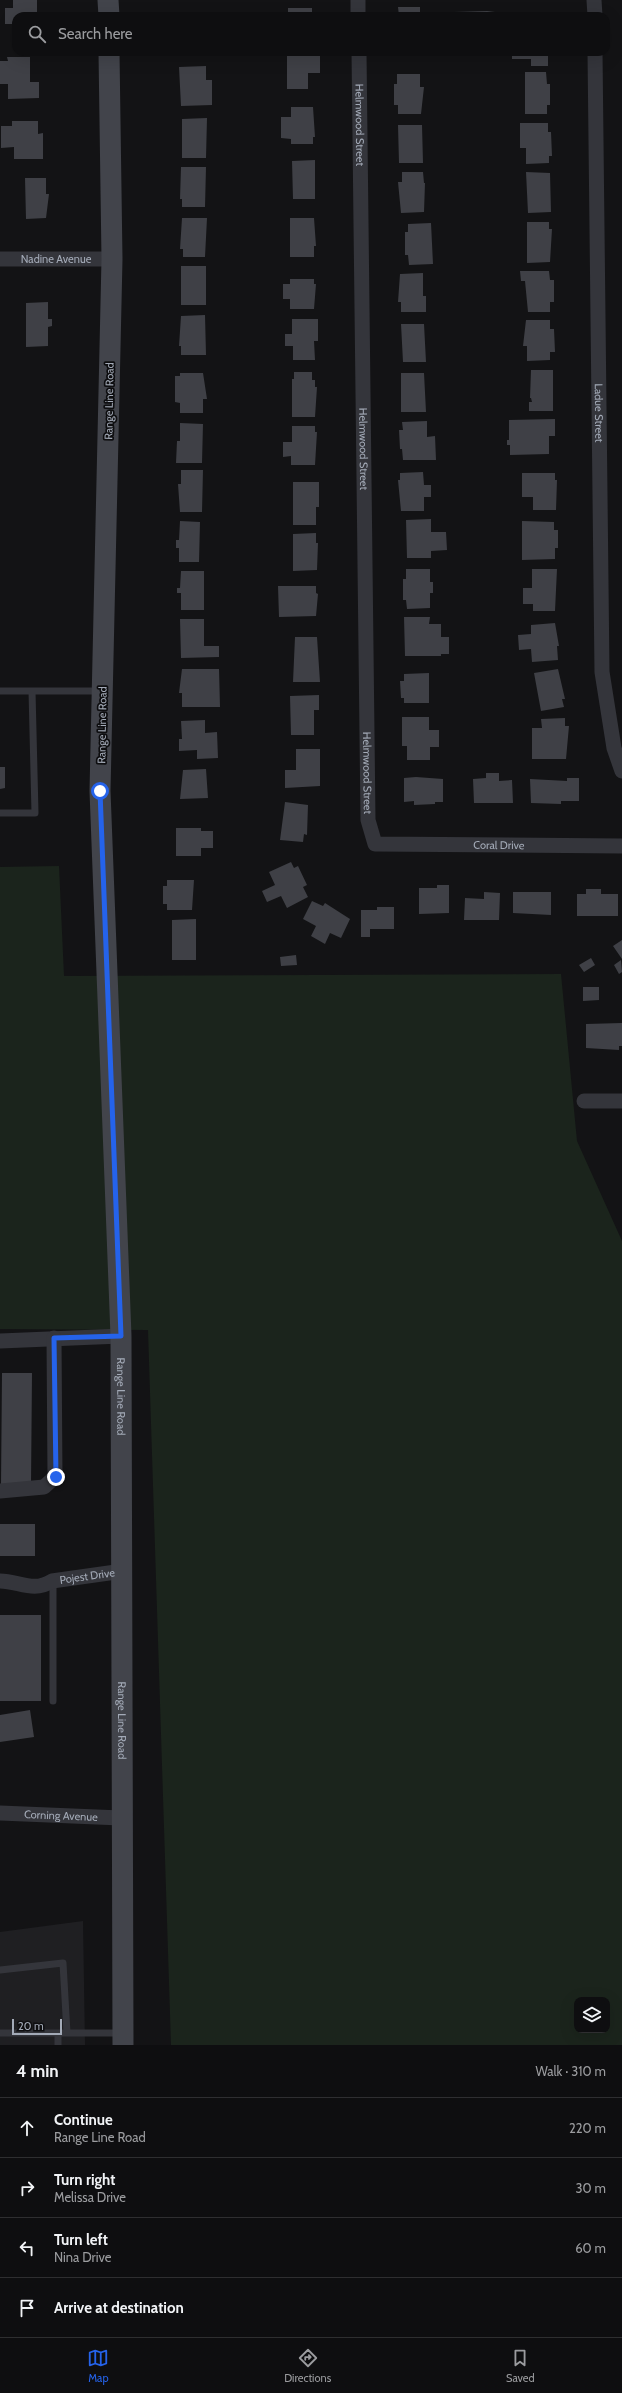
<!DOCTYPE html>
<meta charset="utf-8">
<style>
:root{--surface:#0e0e10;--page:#171719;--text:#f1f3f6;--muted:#9b9c9f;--line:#2e2e30;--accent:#2563eb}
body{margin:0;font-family:Cabin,sans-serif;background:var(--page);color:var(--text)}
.controls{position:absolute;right:12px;bottom:12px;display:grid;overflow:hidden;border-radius:8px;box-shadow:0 4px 16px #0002}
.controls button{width:36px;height:36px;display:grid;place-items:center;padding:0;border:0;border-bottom:1px solid var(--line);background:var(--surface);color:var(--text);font:20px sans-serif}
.scale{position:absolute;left:12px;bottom:10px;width:50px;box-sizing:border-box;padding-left:4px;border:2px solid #a3aab7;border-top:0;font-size:11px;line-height:14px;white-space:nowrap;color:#a3aab7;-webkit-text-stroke:3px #0e0e10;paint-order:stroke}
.stop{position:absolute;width:12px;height:12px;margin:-9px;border:3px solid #2563eb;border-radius:50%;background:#fff}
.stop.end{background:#2563eb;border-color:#fff;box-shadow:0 1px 4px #0008}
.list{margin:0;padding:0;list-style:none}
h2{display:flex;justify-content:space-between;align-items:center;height:52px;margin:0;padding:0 16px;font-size:17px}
h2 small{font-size:13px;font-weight:400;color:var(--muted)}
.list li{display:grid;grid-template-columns:26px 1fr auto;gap:12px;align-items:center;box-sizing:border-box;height:60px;padding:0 16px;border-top:1px solid var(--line)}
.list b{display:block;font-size:15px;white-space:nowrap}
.list p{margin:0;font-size:13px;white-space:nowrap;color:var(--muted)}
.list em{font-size:13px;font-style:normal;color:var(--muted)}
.icon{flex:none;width:22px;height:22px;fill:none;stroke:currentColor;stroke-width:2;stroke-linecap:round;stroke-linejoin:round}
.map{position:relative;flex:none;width:622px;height:2045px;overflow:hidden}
.search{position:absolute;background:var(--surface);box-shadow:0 4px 16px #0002;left:12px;right:12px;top:12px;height:44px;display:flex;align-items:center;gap:10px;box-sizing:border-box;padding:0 14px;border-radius:12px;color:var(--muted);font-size:15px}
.sheet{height:292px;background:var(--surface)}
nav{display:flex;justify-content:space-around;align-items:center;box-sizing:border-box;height:56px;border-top:1px solid var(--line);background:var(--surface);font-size:11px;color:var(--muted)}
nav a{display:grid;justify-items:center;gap:2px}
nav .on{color:var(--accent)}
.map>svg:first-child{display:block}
</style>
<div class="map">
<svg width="622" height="2045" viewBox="0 0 622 2045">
<rect width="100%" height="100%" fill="#131315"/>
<path fill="#1f1f22" d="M83 1921 85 2045H0V1932Z"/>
<path fill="#1b241c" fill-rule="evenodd" d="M59 866 64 976 561 974 577 1141 622 1241V2045H171L148 1330 0 1329V867ZM577 2000H607V2030H577Z"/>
<path fill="#3f4046" d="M13 0H37V16H16V33H13V24H5V8H13Z
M398 7H420V16H399Z
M288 8H312V16H288Z
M487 11 495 12V16H454V12Z
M182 52H204V56H182Z
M512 52H548V66H531V59H512Z
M287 54H320V73H308V89H287Z
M7 57H30V82H39V98L8 99V84H0V61H8Z
M206 66V80H212V105L181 106 179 67Z
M525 72H546L547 84H550V105H547V114H525Z
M397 74H420V87H424L421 114H398V105H394V84H397Z
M291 107H313L315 137H313V144H291V139L281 138V117H291Z
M207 118 206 158H182V119Z
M12 121H38V134L43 133V159H14V147L1 148V126H12Z
M520 123H548V132H551L552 156H549V163L526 164V148H520Z
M398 125H422L423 163H399Z
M315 160V199H293L292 161Z
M181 167H206L205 207H182V199H180Z
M402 172H423L424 183H425L424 212 401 213 398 182H402Z
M526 172 550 173 551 212 528 213Z
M25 178H46V194H49L46 218 26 219Z
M182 218H207L205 257H183V249H180Z
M290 218H314L316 246H314V257H290Z
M527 222H549V229H552L550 262 527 263Z
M431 223 433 264 409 265 408 255H405V232H408V224Z
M181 266H206V305H181Z
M520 271H549L550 280H554V302H550V312H528L525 281H521Z
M423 273V296H426V312H401V302H398L400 274Z
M290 279H314V284H316L314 309H290V299H283V284H290Z
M48 302V319H52V326L48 327V346L26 347V303Z
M205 315 206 355H181V346H179L181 316Z
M292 319H318V341H314L315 360H293V346H285V334H292Z
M526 320H550V329H554L555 352H550V360L527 361V346H523Z
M401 324H424L426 362H403Z
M531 370H553V411H529V402H532L531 398H530Z
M294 372H312V380H315V387H317L315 417H292V379H294Z
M180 373H203L207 399H203V413H180V403L175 402V376H180Z
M401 373H424L426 412H401Z
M555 419V436H549V454L510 455V445H507V440H509V420Z
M427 421V437L435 436 436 460H403L402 449H400L399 430H403L402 422Z
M180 423 203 424 202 463H176L177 441H180Z
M292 426H315V432H317L315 465H291V456L283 457V442H292Z
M181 470H203L202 512H180L178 484H181Z
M423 472 424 485H431V497H424V511H401L398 480H400V473Z
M522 473H555V480H557L556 510H533V497H522Z
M293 482H319V507H316V525H293Z
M431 519V532H446L447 550 431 551V558H407L406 520Z
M180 521 200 522 199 562H179V548H176V540H179Z
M522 521 554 522V530H558V548H555V559L522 560Z
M316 533V543H318L317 570 293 571V534Z
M406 569H430V582H433V593H430V608L407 609 406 600H403V579H406Z
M532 569H557L555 611H533V604H523V588H532Z
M181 571H204V610H181V593H177V588H180Z
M278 586H316V593L318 594 316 616 279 617Z
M404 617H430L429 624H441V637H449V654H441V656H405Z
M180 619H204V646H219V657L181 658Z
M555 623 559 646H557L558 660 532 662 531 649 519 650 518 635 531 634V625Z
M295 637H317L320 682H293Z
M182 669H219L220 707H182V693H179Z
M558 669 565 699H562L564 707 541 711 534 673Z
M429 673V703H404V698H401L400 681H404V674Z
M319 695V710H314V735H291L290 696Z
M402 717H429V730H439V747H430V760H407V746H402Z
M565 718V726H569L566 759H532V728H542L541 719Z
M205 720V733L217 732 218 758 197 759V750L179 751V739H182L181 721Z
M296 749H320V786L285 788V770H296Z
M0 767H5V788L0 789Z
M206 769 208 798 180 799 183 770Z
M486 773H499V781L512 780 513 803H474L473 779 486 778Z
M416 777 443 779V802H435V804L414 805V801L404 802V778Z
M567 778H579V801H561V804L531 803 530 779 567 781Z
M285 802 308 805 307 835 304 834 303 842 280 840Z
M176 828H201V831H213V848H201V856H176Z
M291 862 294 868 298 866 307 885 303 887 308 897 287 908 281 896 267 902 262 891 275 885 269 872Z
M167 880H194L192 910H167V904H163V886H167Z
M437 885H449V913L419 914V888H437Z
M586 889H601V894H618V916H577V894H586Z
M484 892 500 893 499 920H464L465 898 484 899Z
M513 892H551V915L513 913Z
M312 901 323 906 325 903 350 919 341 938 330 933 325 944 311 936 316 926 303 919Z
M377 907H394V929H370V937H361V910H377Z
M196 919V960H172V920Z
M622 940V959L613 946Z
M296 955 297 965 281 966 280 957Z
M591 958 595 965 584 972 579 965Z
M621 960 622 972 619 974 614 965Z
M583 987H599V1000L583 1001Z
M622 1023V1046H619V1050L586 1048V1024Z
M2 1373H32L31 1485H1Z
M0 1524H35V1556H0Z
M0 1615H41V1701H0Z
M30 1710 34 1737 0 1742V1715Z"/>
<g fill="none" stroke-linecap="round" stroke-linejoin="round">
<path stroke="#34353b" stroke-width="7" d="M0 691H100
M0 813H35L32 691
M53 1581V1701
M0 1970 63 1963 67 2033H122
M0 2033H67
M58 2033V2045"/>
<g stroke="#34353b" stroke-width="15">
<path d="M358 0V16"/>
<path d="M594 0 595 16"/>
<path id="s1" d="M359 52 368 820 375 844 622 846"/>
<path id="s2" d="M595 52 602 672 614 748 622 771"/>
<path id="s3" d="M0 259H112"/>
<path d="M584 1101H622"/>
<path d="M0 1341 121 1336"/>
<path d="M0 1491 44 1487 55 1477 54 1338"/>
<path id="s4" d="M0 1581C19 1581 33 1593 52 1581L123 1571"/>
<path id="s5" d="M0 1813 121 1818"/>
</g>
<g stroke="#42444b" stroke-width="21">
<path d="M108 0 109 16"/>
<path id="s6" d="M109 52 112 259 100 791 121 1336 123 2045"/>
</g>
</g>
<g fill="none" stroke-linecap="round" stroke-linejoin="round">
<path stroke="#2563eb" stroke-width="5" d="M56 1477 54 1338 121 1336 100 791"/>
</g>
<g text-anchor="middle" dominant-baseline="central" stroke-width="3.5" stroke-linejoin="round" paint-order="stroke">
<g font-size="11" fill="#a3aab7" stroke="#0e0e10">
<text stroke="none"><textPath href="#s1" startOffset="73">Helmwood Street</textPath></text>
<text stroke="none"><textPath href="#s3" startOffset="56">Nadine Avenue</textPath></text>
<text transform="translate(109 401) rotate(-89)">Range Line Road</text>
<text stroke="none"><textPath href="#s2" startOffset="361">Ladue Street</textPath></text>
<text stroke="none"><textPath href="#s1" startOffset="397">Helmwood Street</textPath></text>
<text transform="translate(102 725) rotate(-89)">Range Line Road</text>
<text stroke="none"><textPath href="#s1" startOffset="721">Helmwood Street</textPath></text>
<text stroke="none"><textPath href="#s1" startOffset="917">Coral Drive</textPath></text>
<text stroke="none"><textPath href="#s6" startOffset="1345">Range Line Road</textPath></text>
<text stroke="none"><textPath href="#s4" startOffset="89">Pojest Drive</textPath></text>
<text stroke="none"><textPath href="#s6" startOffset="1669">Range Line Road</textPath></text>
<text stroke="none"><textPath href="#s5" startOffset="61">Corning Avenue</textPath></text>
</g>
</g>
</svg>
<div class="controls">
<button><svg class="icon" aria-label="layers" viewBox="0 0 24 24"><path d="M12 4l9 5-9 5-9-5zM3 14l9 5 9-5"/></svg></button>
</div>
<div class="scale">20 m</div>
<div class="stop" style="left:100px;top:791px"></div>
<div class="stop end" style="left:56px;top:1477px"></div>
<div class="search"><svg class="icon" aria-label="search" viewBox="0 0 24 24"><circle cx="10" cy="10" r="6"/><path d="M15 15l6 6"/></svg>Search here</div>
</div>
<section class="sheet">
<h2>4 min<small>Walk · 310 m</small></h2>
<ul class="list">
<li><svg class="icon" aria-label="ahead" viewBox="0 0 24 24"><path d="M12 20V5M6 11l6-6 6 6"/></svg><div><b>Continue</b><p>Range Line Road</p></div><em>220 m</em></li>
<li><svg class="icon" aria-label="right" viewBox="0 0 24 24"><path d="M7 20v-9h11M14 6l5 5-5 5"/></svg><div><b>Turn right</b><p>Melissa Drive</p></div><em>30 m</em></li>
<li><svg class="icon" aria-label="left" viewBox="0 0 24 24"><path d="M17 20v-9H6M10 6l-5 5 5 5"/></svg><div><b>Turn left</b><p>Nina Drive</p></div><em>60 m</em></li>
<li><svg class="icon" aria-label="arrive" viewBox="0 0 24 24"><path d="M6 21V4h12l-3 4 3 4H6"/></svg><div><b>Arrive at destination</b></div></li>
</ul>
</section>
<nav>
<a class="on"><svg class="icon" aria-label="map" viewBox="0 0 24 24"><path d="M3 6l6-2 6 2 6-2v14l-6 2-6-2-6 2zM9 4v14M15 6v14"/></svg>Map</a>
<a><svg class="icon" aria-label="directions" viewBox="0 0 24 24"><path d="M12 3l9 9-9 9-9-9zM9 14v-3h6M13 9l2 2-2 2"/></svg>Directions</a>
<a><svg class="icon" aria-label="saved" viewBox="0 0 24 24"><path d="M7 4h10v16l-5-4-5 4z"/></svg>Saved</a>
</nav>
